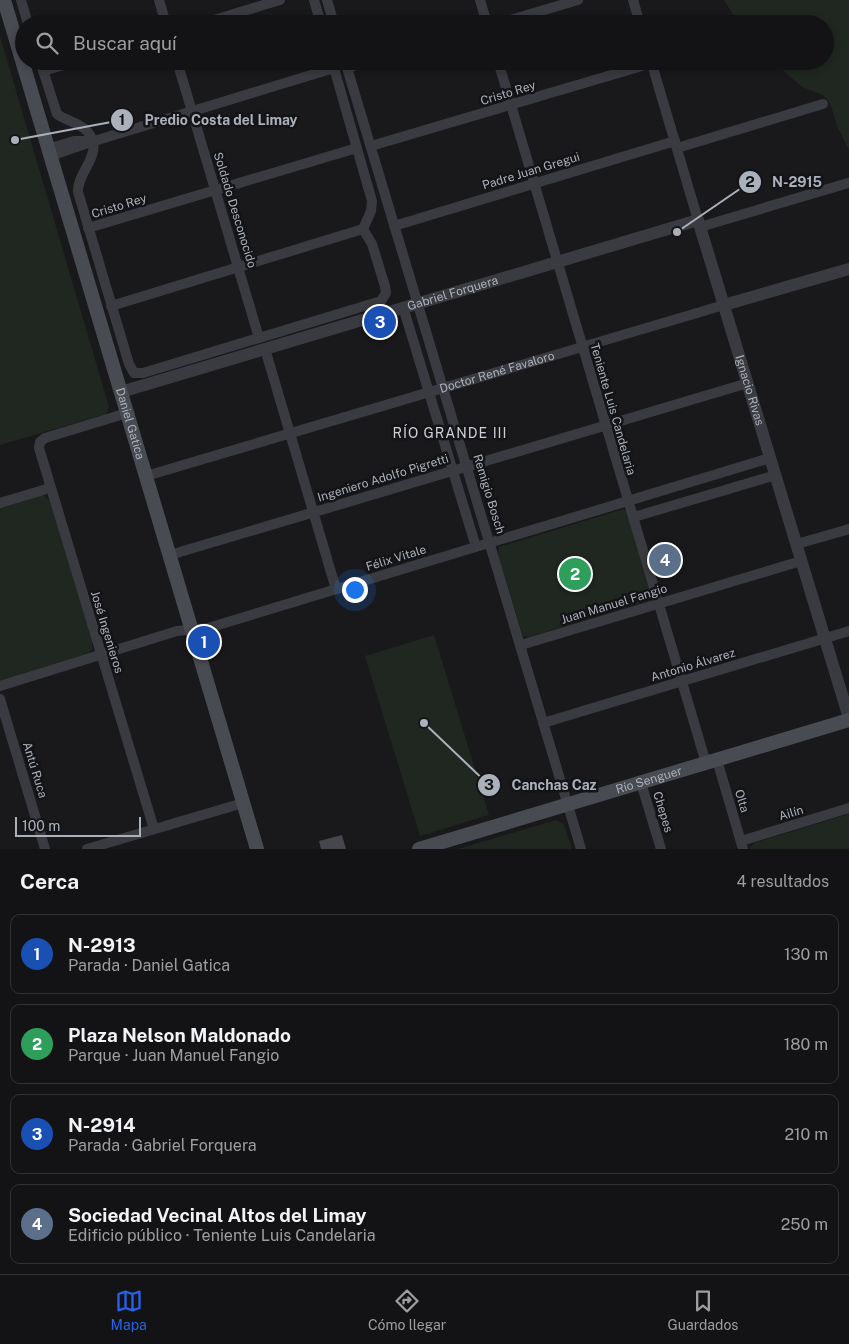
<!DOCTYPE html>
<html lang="es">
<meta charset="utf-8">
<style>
:root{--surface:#131315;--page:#202022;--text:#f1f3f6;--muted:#9d9ea0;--line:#323234;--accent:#2563eb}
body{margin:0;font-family:"Public Sans",sans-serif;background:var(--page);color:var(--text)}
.scale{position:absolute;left:15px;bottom:12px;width:126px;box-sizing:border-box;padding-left:5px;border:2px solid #abb1bb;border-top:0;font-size:14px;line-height:18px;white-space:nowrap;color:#abb1bb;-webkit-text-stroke:4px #141417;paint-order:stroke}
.you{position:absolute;left:354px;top:589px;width:18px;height:18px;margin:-12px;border:4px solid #fff;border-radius:50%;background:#1a73e8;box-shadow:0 0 0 8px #1a73e833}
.badge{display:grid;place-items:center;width:32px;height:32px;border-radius:50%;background:var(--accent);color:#fff;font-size:16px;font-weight:700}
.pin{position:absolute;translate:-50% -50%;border:2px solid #fff;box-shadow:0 1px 5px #0006}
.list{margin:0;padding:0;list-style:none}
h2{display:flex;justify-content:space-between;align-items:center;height:65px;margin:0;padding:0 20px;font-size:21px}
h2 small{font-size:16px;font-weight:400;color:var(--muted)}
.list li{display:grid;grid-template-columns:32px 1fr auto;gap:15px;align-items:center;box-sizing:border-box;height:80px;margin:0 10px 10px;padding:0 10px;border:1px solid var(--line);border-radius:10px}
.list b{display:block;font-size:19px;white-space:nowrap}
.list p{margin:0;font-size:16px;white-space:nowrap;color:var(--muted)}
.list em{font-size:16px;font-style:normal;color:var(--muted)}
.icon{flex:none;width:28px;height:28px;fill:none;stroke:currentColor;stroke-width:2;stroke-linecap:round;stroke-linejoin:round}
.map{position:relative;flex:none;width:849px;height:849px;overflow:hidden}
.search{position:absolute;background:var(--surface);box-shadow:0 2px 8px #0003;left:15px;right:15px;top:15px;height:55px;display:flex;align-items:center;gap:12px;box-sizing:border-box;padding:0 18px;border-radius:28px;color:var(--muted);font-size:19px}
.sheet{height:425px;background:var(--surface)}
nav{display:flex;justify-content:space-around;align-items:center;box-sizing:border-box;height:70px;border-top:1px solid var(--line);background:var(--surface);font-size:14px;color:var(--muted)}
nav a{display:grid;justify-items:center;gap:2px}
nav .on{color:var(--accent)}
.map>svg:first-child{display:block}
</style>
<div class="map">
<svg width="849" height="849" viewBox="0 0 849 849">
<rect width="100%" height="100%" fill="#19191c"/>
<path fill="#1f2720" d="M724 0H849V150L838 128 830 103 823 95 802 87 772 61H825V24H739Z
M0 36 109 407 106 414 0 445Z
M43 495 50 501 92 640V649L89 653 0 681V508Z
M624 509 627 511 652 597 651 600 529 637 523 636 498 555 499 547Z
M434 635 489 815 420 836 365 656Z
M849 814V849H749L754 843Z
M556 820 564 824 572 849H458Z"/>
<path fill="#45474c" d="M666 548 673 569 663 572 656 551Z
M342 835 346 849H321L319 841Z"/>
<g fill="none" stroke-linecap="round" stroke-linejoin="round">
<g stroke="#3a3b41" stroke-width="10">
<path d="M21 0 28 24"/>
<path d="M159 0 166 24"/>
<path d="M314 0 321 24"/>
<path d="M327 0 334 24"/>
<path d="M480 0 487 24"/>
<path d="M633 0 640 24"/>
<path d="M201 24 280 0"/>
<path d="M497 24 578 0"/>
<path d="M40 61 57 114C66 121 81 123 88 132 105 154 77 171 78 192L129 364 134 373H143L381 301 386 293 385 286 372 244 363 229"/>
<path d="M177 61 259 338"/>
<path d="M332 61 372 201 371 211 363 229"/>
<path d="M345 61 581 849"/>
<path d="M498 61 706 763"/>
<path d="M651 61 698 220"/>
<path d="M347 68 370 61"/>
<path d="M43 71 77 61"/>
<path d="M371 146 652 63"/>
<path d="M677 148 823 104"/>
<path d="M48 149 74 141H88"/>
<path d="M50 156 91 142 334 68"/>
<path d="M394 226 675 141"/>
<path d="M700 227 848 183"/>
<path d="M88 228 357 148"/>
<path d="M111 306 363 229"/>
<path d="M403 307 476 547"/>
<path d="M265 349 336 589"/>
<path d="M127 413 45 438 40 442 39 448 154 829"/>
<path id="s1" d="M146 476 724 305"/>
<path d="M0 503 50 488"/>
<path d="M634 517 776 475"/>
<path d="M797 544 849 529"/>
<path d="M170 555 748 383"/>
<path d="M521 645 801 561"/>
<path d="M0 686 177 631 208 628 770 458"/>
<path d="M0 699 45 849"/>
<path d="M543 723 849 631"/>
<path d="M717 760 743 849"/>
<path d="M641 783 661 849"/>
<path d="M741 841 849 808"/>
<path d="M87 849 243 803"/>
</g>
<g stroke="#3a3b41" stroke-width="12">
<path d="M724 305 849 269"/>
<path id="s2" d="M121 392 698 220 849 718"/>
</g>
<g stroke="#484b51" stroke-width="14">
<path id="s3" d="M4 0 257 849"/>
<path id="s4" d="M419 849 849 720"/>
</g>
</g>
<g text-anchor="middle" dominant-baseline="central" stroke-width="5" stroke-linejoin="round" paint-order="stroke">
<g font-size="12" fill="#abb1bb" stroke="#141417">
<text transform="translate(508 93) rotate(-17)">Cristo Rey</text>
<text transform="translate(531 171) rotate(-17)">Padre Juan Gregui</text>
<text transform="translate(119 206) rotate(-17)">Cristo Rey</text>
<text transform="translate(235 210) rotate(73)">Soldado Desconocido</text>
<text stroke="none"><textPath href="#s2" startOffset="346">Gabriel Forquera</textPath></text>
<text stroke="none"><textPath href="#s1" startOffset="366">Doctor René Favaloro</textPath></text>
<text stroke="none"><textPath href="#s2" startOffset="780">Ignacio Rivas</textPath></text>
<text transform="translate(613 409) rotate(74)">Teniente Luis Candelaria</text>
<text stroke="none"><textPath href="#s3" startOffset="442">Daniel Gatica</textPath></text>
<text transform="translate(383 478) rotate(-17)">Ingeniero Adolfo Pigretti</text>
<text transform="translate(489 494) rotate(73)">Remigio Bosch</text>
<text transform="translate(396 558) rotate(-17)">Félix Vitale</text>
<text transform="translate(614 604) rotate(-17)">Juan Manuel Fangio</text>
<text transform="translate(107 632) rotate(73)">José Ingenieros</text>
<text transform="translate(693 665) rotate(-17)">Antonio Álvarez</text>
<text transform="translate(35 770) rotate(73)">Antú Ruca</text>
<text stroke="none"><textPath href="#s4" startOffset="240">Río Senguer</textPath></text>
<text transform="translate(742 801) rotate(73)">Olta</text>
<text transform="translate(663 812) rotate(73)">Chepes</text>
<text transform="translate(791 813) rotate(-17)">Ailín</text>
</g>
<g font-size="14" letter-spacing="1" fill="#cdd0d7" stroke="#141417">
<text x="450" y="433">RÍO GRANDE III</text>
</g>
</g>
<path fill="none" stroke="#abb1bb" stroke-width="2" d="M15 140L122 120M677 232L750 182M424 723L489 785"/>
<g fill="#abb1bb" stroke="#141417" stroke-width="2">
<circle cx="15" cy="140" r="5"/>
<circle cx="677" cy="232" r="5"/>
<circle cx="424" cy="723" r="5"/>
<circle cx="122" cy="120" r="12"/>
<circle cx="750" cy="182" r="12"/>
<circle cx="489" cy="785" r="12"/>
</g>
<g font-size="15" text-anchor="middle" font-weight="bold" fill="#111">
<text x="122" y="125">1</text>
<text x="750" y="187">2</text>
<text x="489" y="790">3</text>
</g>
<g font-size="14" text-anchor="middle" font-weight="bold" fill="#abb1bb" stroke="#141417" stroke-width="5" stroke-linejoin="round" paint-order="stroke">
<text x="221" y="125">Predio Costa del Limay</text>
<text x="797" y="187">N-2915</text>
<text x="554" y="790">Canchas Caz</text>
</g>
</svg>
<div class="scale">100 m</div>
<div class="you"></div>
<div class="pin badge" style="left:204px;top:642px;background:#1a4fb4">1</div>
<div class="pin badge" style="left:575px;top:574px;background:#2e9e5b">2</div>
<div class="pin badge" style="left:380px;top:322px;background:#1a4fb4">3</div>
<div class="pin badge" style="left:665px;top:560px;background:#5c6f8a">4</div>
<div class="search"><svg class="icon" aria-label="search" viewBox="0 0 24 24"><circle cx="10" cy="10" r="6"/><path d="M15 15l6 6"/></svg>Buscar aquí</div>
</div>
<section class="sheet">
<h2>Cerca<small>4 resultados</small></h2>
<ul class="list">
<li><span class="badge" style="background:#1a4fb4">1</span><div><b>N-2913</b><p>Parada · Daniel Gatica</p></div><em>130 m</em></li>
<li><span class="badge" style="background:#2e9e5b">2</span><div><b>Plaza Nelson Maldonado</b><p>Parque · Juan Manuel Fangio</p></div><em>180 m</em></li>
<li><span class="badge" style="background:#1a4fb4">3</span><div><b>N-2914</b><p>Parada · Gabriel Forquera</p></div><em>210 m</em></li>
<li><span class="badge" style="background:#5c6f8a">4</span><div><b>Sociedad Vecinal Altos del Limay</b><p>Edificio público · Teniente Luis Candelaria</p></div><em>250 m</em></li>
</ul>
</section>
<nav>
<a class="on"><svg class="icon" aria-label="map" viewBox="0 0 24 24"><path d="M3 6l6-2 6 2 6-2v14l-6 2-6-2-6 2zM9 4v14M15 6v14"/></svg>Mapa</a>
<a><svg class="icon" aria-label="directions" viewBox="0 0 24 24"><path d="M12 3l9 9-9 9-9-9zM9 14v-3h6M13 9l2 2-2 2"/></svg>Cómo llegar</a>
<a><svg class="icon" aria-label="saved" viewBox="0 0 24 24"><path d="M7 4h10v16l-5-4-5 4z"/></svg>Guardados</a>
</nav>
